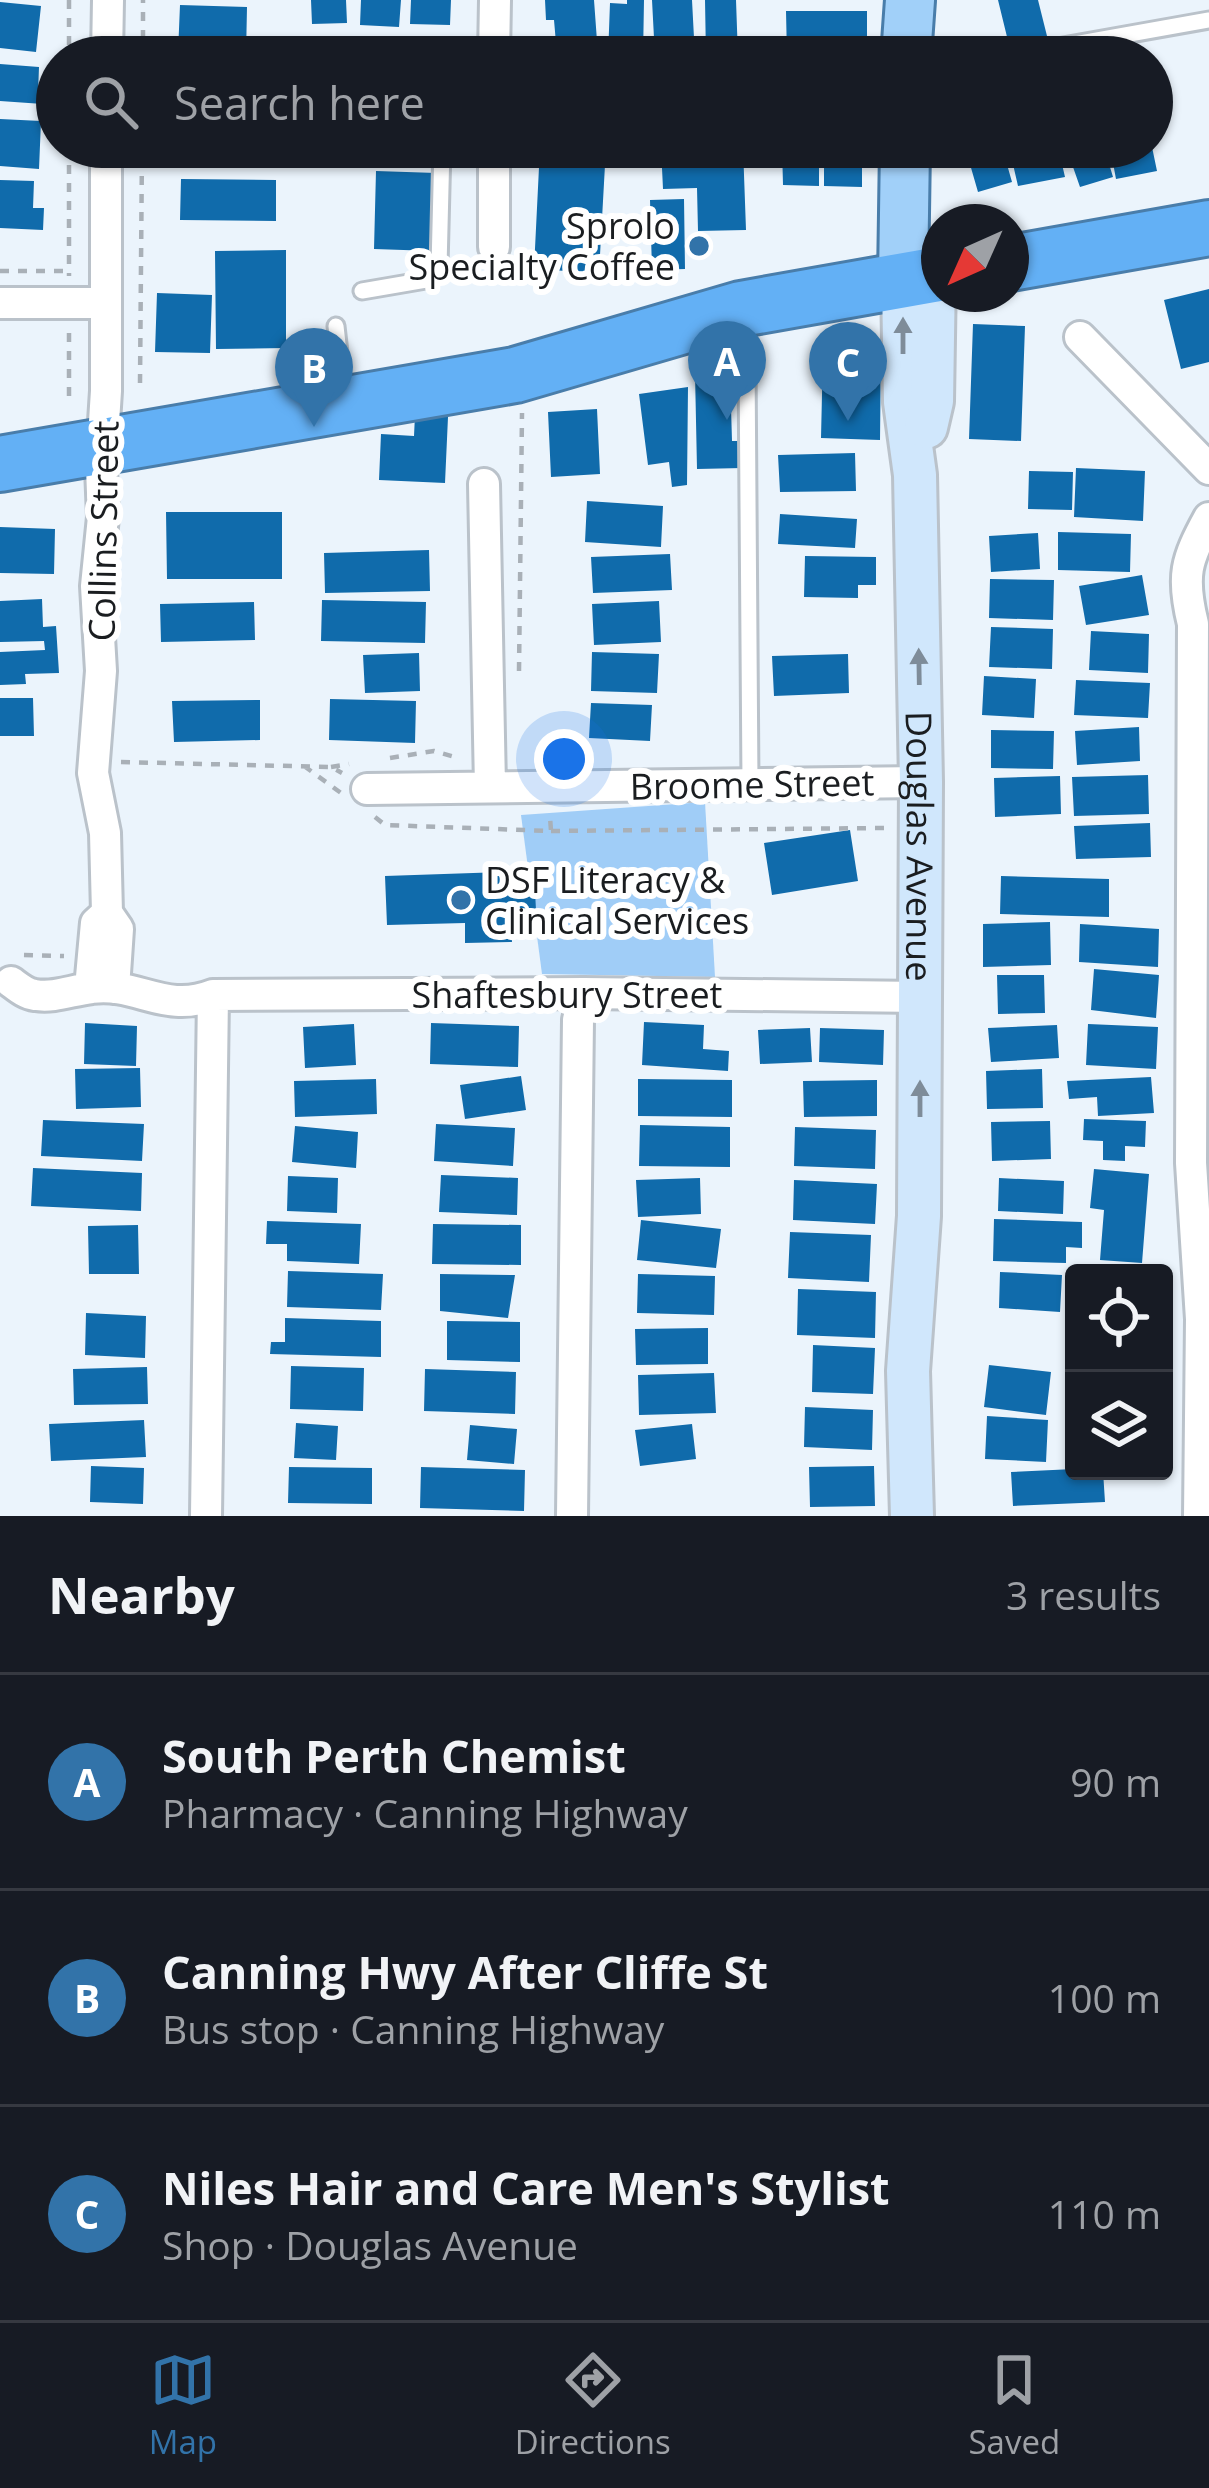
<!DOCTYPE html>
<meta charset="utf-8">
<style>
:root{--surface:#171b24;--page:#242831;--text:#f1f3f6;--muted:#9ea1a6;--line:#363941;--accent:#3273a9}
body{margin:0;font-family:"Open Sans",sans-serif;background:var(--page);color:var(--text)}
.controls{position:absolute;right:36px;bottom:36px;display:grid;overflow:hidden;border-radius:12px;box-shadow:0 3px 9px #0004}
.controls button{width:108px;height:108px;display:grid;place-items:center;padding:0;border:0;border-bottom:3px solid var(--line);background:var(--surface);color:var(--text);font:60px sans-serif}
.compass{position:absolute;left:921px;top:204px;width:108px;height:108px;border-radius:50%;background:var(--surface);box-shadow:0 3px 9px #0004;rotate:225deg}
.you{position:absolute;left:564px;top:759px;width:42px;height:42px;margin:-30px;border:9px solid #fff;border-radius:50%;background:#1a73e8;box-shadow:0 0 0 18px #1a73e833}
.badge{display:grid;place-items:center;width:78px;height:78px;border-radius:50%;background:var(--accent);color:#fff;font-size:39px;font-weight:700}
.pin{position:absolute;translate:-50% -99px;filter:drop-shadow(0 3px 6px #0008)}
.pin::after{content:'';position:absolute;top:63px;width:42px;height:36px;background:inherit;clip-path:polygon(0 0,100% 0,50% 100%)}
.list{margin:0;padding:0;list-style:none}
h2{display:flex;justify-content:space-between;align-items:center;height:156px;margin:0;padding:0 48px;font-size:51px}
h2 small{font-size:39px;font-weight:400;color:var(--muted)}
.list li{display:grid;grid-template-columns:78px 1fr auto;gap:36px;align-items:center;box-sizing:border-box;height:216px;padding:0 48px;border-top:3px solid var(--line)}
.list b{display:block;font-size:45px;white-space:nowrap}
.list p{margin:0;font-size:39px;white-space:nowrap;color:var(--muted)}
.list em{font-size:39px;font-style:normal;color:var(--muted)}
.icon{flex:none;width:66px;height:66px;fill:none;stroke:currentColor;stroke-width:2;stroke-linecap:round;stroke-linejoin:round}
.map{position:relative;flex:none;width:1209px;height:1516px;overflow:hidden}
.search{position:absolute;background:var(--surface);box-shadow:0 3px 9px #0004;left:36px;right:36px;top:36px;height:132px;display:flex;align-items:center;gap:30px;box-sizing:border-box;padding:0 42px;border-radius:66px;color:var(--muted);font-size:45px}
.sheet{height:804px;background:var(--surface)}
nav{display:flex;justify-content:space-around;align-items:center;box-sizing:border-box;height:168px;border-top:3px solid var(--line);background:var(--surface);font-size:33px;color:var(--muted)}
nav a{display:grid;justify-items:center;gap:6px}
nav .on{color:var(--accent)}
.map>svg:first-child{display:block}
</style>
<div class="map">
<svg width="1209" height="1516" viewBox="0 0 1209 1516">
<rect width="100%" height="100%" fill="#ebf4fc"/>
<path fill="#a0cdf7" d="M705 802 715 977 542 974 521 815Z"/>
<path fill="#106bab" d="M311 0H346L347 23 312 24Z
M361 0H401L399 27 360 25Z
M411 0H451L450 25 410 24Z
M545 0H594L597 41 556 43 554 20H546Z
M627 0H644L643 57H608L610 3 627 4Z
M652 0H692L695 57H655Z
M705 0H736L738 57H706Z
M998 0H1038L1047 36 1009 45Z
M0 2 41 6 36 52 0 48Z
M180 5 247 7 246 56 178 53Z
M786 11H867V57H787Z
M0 64 39 67 38 93 57 94V105L0 101Z
M0 119 41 121 39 169 0 166Z
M184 147H238V162L185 164Z
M540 147H606L599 273 534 269Z
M661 147H743L746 230 698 231 697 188 663 189Z
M782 147H819V186L783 185Z
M824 147H870V159H862V187L824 186Z
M965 147H1002L1012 182 978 192Z
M1009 147H1058L1065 177 1018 186Z
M1066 147H1104L1113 177 1080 187Z
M1110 147H1152L1157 171 1116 179Z
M376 171 437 173 436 210H449L448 233H433V251L374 249Z
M181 179 276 180V221L180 220Z
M0 180 34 181 33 208H44L43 230 0 228Z
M684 199 685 269 652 270 650 200Z
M286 250V348L216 349 215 251Z
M1209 289V362L1181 369 1164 300Z
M157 293 212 295 210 353 155 352Z
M973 324 1025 326 1021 441 969 439Z
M823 350 881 351 880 440 821 438Z
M695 373H730L732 441H743V468L697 469Z
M688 387 687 485 672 487 669 462 648 465 639 394Z
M597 409 600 474 551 477 548 412Z
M415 415 448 417 445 483 379 480 381 434 414 436Z
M855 453 856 491 780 492 778 455Z
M1076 468 1145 471 1143 521 1074 517Z
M1029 471 1073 472 1072 510 1028 509Z
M587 501 663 506 661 547 585 542Z
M166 512H282V579H167Z
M780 514 857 519 855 548 778 544Z
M0 527 55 529 54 574 0 573Z
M1058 532 1131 534 1130 572 1058 570Z
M1038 533 1040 569 991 572 989 536Z
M429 550 430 591 325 593 324 553Z
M670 554 672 590 593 593 591 557Z
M805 556 876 557V585H858V598L804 597Z
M1142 575 1149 615 1086 625 1079 586Z
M990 579 1054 580 1053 620 989 618Z
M42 599 43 627 56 626 59 673 25 674 26 684 0 685V652L45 650 44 641 0 642V601Z
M322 600 426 602 425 643 321 641Z
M659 601 661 642 594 645 592 604Z
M254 602 255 640 161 642 160 604Z
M991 627 1053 629 1052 669 989 667Z
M1091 631 1149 634 1148 673 1089 670Z
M592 652 659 654 657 693 591 691Z
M419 653 420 691 365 693 363 655Z
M848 654 849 693 774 696 772 656Z
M984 676 1036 679 1034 718 982 715Z
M1076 680 1150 683 1148 718 1074 715Z
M0 698H33L34 736H0Z
M330 699 416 701 415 743 329 740Z
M260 700V740L174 742 172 701Z
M591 703 652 705 650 741 589 738Z
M1139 727 1140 761 1077 765 1075 731Z
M991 730 1054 731 1053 769 991 768Z
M1148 775 1149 814 1074 816 1072 777Z
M1060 776 1061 814 995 817 994 778Z
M1150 823 1151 857 1076 859 1074 826Z
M850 830 858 881 772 895 764 843Z
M534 871 537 930 511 931 512 942 465 943V923L387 925 385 876Z
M1001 876 1109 879V917L1000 914Z
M1050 922 1051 965 983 967V924Z
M1080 924 1159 929 1158 967 1079 962Z
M1094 969 1159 975 1156 1018 1091 1010Z
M997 975H1044L1045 1013 998 1014Z
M644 1022 704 1025 703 1049 729 1051 728 1071 642 1065Z
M85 1023 137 1026 136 1066 84 1064Z
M431 1023 519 1026 518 1067 430 1064Z
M354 1024 356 1065 305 1068 303 1027Z
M1088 1024 1158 1027 1156 1069 1086 1065Z
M1057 1025 1059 1058 991 1062 988 1028Z
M810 1028 812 1062 760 1064 758 1030Z
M820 1028 884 1030 883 1065 819 1062Z
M140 1068 141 1107 76 1109 75 1069Z
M1042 1069 1043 1108 987 1109 986 1071Z
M521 1076 526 1110 465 1119 460 1085Z
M1151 1077 1154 1113 1098 1116 1097 1097 1069 1099 1067 1081Z
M376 1079 377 1114 295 1117 294 1081Z
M638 1079 732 1080V1117L638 1116Z
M877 1080V1116L804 1117 803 1081Z
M1084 1119 1146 1121 1145 1147 1125 1146V1161L1103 1160V1141L1083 1140Z
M43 1120 144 1124 142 1161 41 1156Z
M1050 1121 1051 1159 992 1161 991 1122Z
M436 1124 515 1128 513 1166 434 1161Z
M640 1125 730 1127V1167L639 1166Z
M295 1126 358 1132 356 1168 292 1162Z
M795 1127 876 1130 875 1169 794 1166Z
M33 1168 142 1173 141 1211 31 1206Z
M1094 1169 1149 1174 1142 1263 1100 1260 1104 1210 1090 1208Z
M441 1175 518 1178 517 1215 439 1212Z
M288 1176 338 1178 337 1213 287 1211Z
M700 1178 701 1214 638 1217 636 1180Z
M999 1178 1064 1181 1063 1214 998 1211Z
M794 1180 877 1184 875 1224 793 1220Z
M994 1219 1082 1222V1248L1066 1247V1263L993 1261Z
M641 1220 721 1229 716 1268 637 1260Z
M267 1221 361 1224 359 1264 287 1261V1244H266Z
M433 1224 521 1225V1265L432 1264Z
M138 1225 139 1274H89L88 1226Z
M790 1232 871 1235 869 1282 788 1278Z
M288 1271 383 1274 381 1310 287 1307Z
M1000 1272 1062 1275 1060 1312 999 1308Z
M440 1274 515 1275 508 1318 440 1311Z
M638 1274 715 1276 714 1315 637 1313Z
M798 1289 876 1292 875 1338 797 1335Z
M86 1313 146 1316 145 1358 85 1355Z
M285 1318 381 1321V1357L270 1354 271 1342H285Z
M447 1321 520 1322V1362L447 1360Z
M708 1328V1364L636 1365 635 1329Z
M813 1345 875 1348 873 1394 812 1392Z
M989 1365 1051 1372 1046 1415 984 1407Z
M291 1366 364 1368 363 1411 290 1409Z
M147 1367 148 1404 74 1405 73 1369Z
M425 1369 516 1372 515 1414 424 1411Z
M714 1373 716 1413 639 1415 638 1375Z
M805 1407 873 1410 872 1450 804 1447Z
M987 1416 1048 1420 1046 1462 985 1459Z
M144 1420 146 1457 51 1461 49 1424Z
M296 1423 338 1426 336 1460 294 1458Z
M692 1424 696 1459 640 1466 635 1430Z
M470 1425 517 1429 514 1464 467 1460Z
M91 1466 144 1468 143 1504 90 1502Z
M874 1466 875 1506 810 1507 809 1467Z
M289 1467 372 1468V1504L288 1503Z
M421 1467 525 1470 524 1511 420 1508Z
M1074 1469 1103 1471 1105 1502 1013 1506 1011 1472Z"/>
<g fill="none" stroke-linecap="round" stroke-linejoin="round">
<defs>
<path id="lane" d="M1001 57 1209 20
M362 291 426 280 439 267 442 147
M742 318 747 360 750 784
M336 326 341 371"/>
<path id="street" d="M107 57 108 0
M494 57 495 0
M106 147V391L101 468 103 517 96 586 101 671 93 773 105 833 107 913 118 929 114 988
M494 247V147
M0 303H105
M1080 337 1209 469
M484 484 490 787
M367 789 921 782
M11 982C19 988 26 994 35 995 56 998 72 990 92 988 137 982 165 1014 213 995L584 993 921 997
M90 988 96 923 107 913
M206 1516 213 995
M572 1516 578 1020 584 993
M1199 1516 1201 1319 1191 1163 1193 624C1181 576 1186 560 1209 518"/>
<g id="secondary">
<path id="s1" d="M903 280 905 402 915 475 921 782 919 1216 908 1371 912 1516"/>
<path d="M926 427 932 401 934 274"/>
</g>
<path id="primary" d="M906 57 910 0
M903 280 905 147"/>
<path id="highway" d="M1011 263 1209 228
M0 464 515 375 741 309 939 274"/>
</defs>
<use href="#lane" stroke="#bac2ca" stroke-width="21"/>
<use href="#street" stroke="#bac2ca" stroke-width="36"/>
<use href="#secondary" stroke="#bac2ca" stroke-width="48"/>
<use href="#primary" stroke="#497daa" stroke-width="54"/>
<use href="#highway" stroke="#497daa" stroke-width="60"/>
<path stroke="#a9b0b7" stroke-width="4.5" stroke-dasharray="9 9" stroke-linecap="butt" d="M69 0V57
M143 57V0
M69 147V276
M0 271H66
M140 383 142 147
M69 396V330
M519 671 522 413
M390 758 434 751 455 757
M121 762 331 767 342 773
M304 766 341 793
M331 767 349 764
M375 817 385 825 551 831 550 817
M551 831 887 828
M24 955 64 956"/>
<use href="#lane" stroke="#fff" stroke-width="15"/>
<use href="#street" stroke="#fff" stroke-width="30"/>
<use href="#secondary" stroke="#d0e7fc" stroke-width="42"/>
<use href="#primary" stroke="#a1d0f9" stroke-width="48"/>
<use href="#highway" stroke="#63b0f5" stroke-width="54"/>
</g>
<defs><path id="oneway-solid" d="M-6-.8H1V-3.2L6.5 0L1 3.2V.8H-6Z" transform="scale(3)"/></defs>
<g fill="#7e8c99">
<use href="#oneway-solid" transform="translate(903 336) rotate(-90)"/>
<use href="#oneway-solid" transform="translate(919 667) rotate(-91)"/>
<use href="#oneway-solid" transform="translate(920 1099) rotate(-90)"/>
</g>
<g fill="#3273a9" stroke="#fff" stroke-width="4.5">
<circle cx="699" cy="246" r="12"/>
<circle cx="461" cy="900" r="12"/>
</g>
<g text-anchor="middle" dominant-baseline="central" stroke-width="12" stroke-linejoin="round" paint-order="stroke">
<g font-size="36" fill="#1a1d20" stroke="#fff" text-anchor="end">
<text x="675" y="225">Sprolo<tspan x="675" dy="41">Specialty Coffee</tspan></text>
<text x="485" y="879" text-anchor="start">DSF Literacy &amp;<tspan x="485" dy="41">Clinical Services</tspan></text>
</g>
<g font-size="36" fill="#1a1d20" stroke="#fff">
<text transform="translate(103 531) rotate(-89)">Collins Street</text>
<text transform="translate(752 784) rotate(-1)">Broome Street</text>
<text stroke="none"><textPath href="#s1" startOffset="567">Douglas Avenue</textPath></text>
<text x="567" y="994">Shaftesbury Street</text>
</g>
</g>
</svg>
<div class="controls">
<button><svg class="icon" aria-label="locate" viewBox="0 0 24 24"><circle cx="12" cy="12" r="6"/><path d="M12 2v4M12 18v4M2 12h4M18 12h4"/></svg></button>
<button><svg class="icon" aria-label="layers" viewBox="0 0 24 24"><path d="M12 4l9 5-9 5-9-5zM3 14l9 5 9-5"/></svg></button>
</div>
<svg class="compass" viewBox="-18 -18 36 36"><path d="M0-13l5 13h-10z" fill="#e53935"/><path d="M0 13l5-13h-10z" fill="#9ea1a6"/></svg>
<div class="you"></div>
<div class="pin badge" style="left:727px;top:420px">A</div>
<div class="pin badge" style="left:314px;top:427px">B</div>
<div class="pin badge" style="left:848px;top:421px">C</div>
<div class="search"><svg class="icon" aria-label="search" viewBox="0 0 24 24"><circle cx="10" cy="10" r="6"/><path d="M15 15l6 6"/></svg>Search here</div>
</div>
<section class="sheet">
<h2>Nearby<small>3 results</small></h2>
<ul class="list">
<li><span class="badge">A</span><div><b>South Perth Chemist</b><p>Pharmacy · Canning Highway</p></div><em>90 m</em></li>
<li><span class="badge">B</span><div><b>Canning Hwy After Cliffe St</b><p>Bus stop · Canning Highway</p></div><em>100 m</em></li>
<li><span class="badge">C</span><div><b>Niles Hair and Care Men's Stylist</b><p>Shop · Douglas Avenue</p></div><em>110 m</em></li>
</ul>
</section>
<nav>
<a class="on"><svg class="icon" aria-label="map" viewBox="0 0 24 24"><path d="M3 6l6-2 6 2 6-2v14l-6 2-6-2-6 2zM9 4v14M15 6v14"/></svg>Map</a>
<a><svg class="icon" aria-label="directions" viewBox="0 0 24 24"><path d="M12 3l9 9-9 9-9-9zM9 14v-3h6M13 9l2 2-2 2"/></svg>Directions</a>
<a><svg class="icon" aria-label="saved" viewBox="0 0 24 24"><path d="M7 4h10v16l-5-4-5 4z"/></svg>Saved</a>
</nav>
